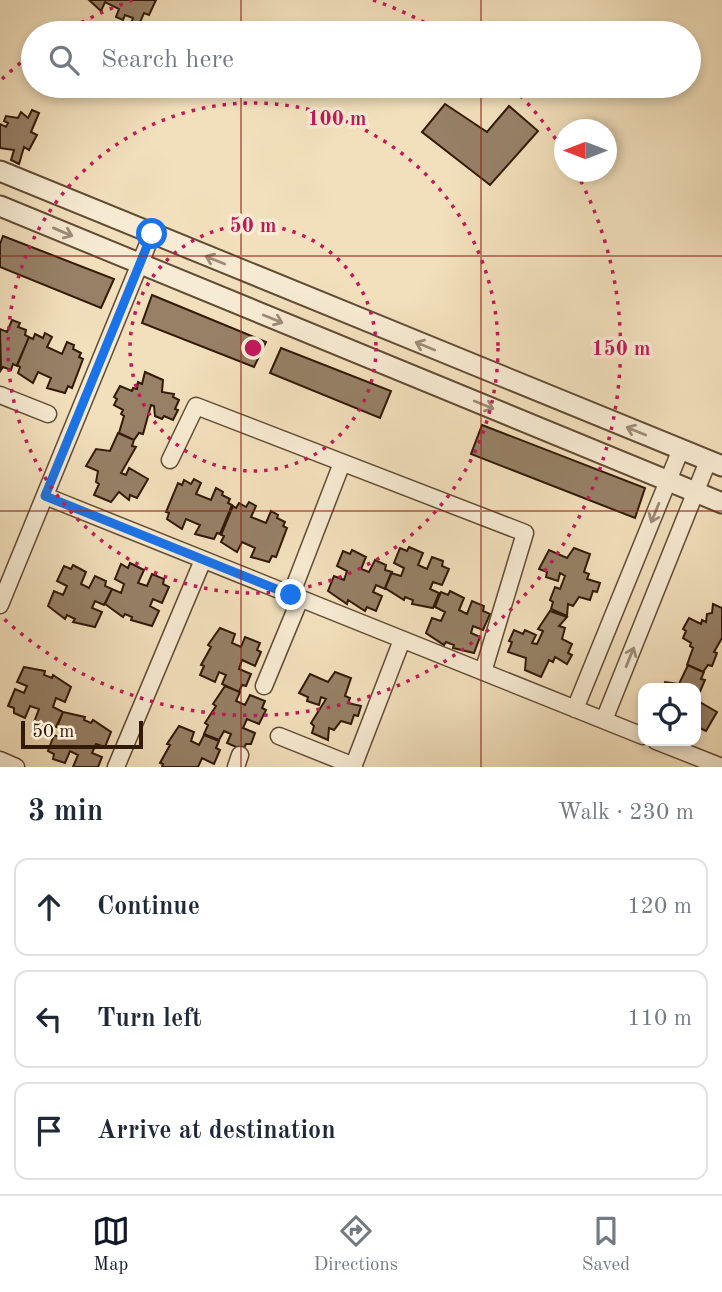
<!DOCTYPE html>
<meta charset="utf-8">
<style>
:root{--surface:#fff;--page:#f2f2f3;--text:#1f2937;--muted:#747a83;--line:#e0e1e3;--accent:#111827}
body{margin:0;font-family:"Old Standard TT",serif;background:var(--page);color:var(--text)}
.controls{position:absolute;right:21px;bottom:21px;display:grid;overflow:hidden;border-radius:14px;box-shadow:0 4px 10px #0003}
.controls button{width:63px;height:63px;display:grid;place-items:center;padding:0;border:0;border-bottom:2px solid var(--line);background:var(--surface);color:var(--text);font:35px sans-serif}
.compass{position:absolute;left:554px;top:119px;width:63px;height:63px;border-radius:50%;background:var(--surface);box-shadow:0 4px 10px #0003;rotate:270deg}
.scale{position:absolute;left:21px;bottom:18px;width:122px;box-sizing:border-box;padding-left:7px;border:4px solid #321908;border-top:0;font-size:19px;line-height:24px;white-space:nowrap;color:#321908;-webkit-text-stroke:5px #f7ebd3;paint-order:stroke}
.stop{position:absolute;width:21px;height:21px;margin:-16px;border:5px solid #1a73e8;border-radius:50%;background:#fff}
.stop.end{background:#1a73e8;border-color:#fff;box-shadow:0 2px 7px #0008}
.list{margin:0;padding:0;list-style:none}
h2{display:flex;justify-content:space-between;align-items:center;height:91px;margin:0;padding:0 28px;font-size:30px}
h2 small{font-size:23px;font-weight:400;color:var(--muted)}
.list li{display:grid;grid-template-columns:46px 1fr auto;gap:21px;align-items:center;box-sizing:border-box;height:98px;margin:0 14px 14px;padding:0 14px;border:2px solid var(--line);border-radius:14px}
.list b{display:block;font-size:26px;white-space:nowrap}
.list em{font-size:23px;font-style:normal;color:var(--muted)}
.icon{flex:none;width:38px;height:38px;fill:none;stroke:currentColor;stroke-width:2;stroke-linecap:round;stroke-linejoin:round}
.map{position:relative;flex:none;width:722px;height:767px;overflow:hidden}
.search{position:absolute;background:var(--surface);box-shadow:0 4px 10px #0003;left:21px;right:21px;top:21px;height:77px;display:flex;align-items:center;gap:18px;box-sizing:border-box;padding:0 24px;border-radius:38px;color:var(--muted);font-size:26px}
.sheet{height:427px;background:var(--surface)}
nav{display:flex;justify-content:space-around;align-items:center;box-sizing:border-box;height:98px;border-top:2px solid var(--line);background:var(--surface);font-size:19px;color:var(--muted)}
nav a{display:grid;justify-items:center;gap:4px}
nav .on{color:var(--accent)}
.map>svg:first-child{display:block}
</style>
<div class="map">
<svg width="722" height="767" viewBox="0 0 722 767">
<rect width="100%" height="100%" fill="#f2e0bc"/>
<filter id="stains"><feTurbulence type="fractalNoise" baseFrequency=".00286" numOctaves="4"/><feColorMatrix values="0 0 0 0 .2 0 0 0 0 .09 0 0 0 0 .02 0 0 0 .5 -.17"/></filter>
<radialGradient id="worn" r=".72"><stop offset=".6" stop-color="#630" stop-opacity="0"/><stop offset="1" stop-color="#630" stop-opacity=".3"/></radialGradient>
<path fill="#968066" stroke="#321908" stroke-width="2" d="M89 0H156L149 15 144 13 137 29 130 26 133 18 125 15 123 20 116 17 119 9 105 2 101 11Z
M445 104 487 132 509 106 538 131 490 185 422 132Z
M32 110 39 113 31 132 37 135 29 150 24 147 19 164 11 160 14 150 0 148V124L6 127 8 123 4 121 6 116 18 118 21 112 28 118Z
M3 236 114 279 101 308 0 267V244Z
M152 295 266 342 254 367 142 323Z
M12 320 20 323 18 327 26 330 25 335 29 337 17 366 13 364 11 370 3 367 1 370 0 329 7 332Z
M45 333 52 337 47 347 62 354 67 342 74 345 73 349 81 353 79 357 83 359 72 388 68 386 65 393 47 388 51 378 38 372 33 383 18 373 20 367 17 365 29 337 33 339 35 334 43 338Z
M281 348 391 391 380 418 270 373Z
M145 372 163 380 162 392 174 394 173 397 179 400 175 409 178 410 173 420 164 416 162 419 155 416 154 406 151 405 143 434 139 433 134 440 119 433 124 416 121 414 123 410 114 405 117 399 114 397 120 386 132 391 133 388 137 389 138 382 142 384Z
M482 425 645 488 635 518 471 454Z
M118 433 134 440 132 446 136 447 121 473 126 475 129 468 148 479 137 498 130 495 129 500 119 492 111 502 94 495 99 484 96 482 98 471 86 466 96 449 110 451Z
M194 479 201 483 196 494 211 500 216 488 223 492 222 495 230 499 228 503 232 505 220 534 217 533 214 539 195 534 200 525 186 519 182 529 167 519 169 513 166 512 178 483 182 485 184 480 191 484Z
M249 502 256 506 251 517 266 523 271 511 278 515 277 518 285 522 283 526 287 528 276 557 272 556 269 562 251 557 255 548 242 542 237 552 221 542 224 536 221 535 233 506 236 508 239 503 246 507Z
M409 547 423 553 418 565 427 569 432 557 443 561 442 566 449 569 442 585 433 582 430 589 439 593 433 608 412 604 413 600 405 597 404 600 385 588 391 573 401 576 404 568 394 563 400 548 407 551Z
M574 548 590 554 584 572 589 574 587 579 600 583 597 592 593 591 590 600 579 597 573 606 568 604 567 616 551 609 553 602 550 600 555 587 560 589 565 576 560 573 558 581 546 577 547 572 539 569 549 550 567 558Z
M352 550 366 557 361 569 369 572 375 560 386 565 385 570 392 572 385 589 376 585 373 592 382 596 376 611 367 607 365 611 348 600 347 604 328 591 334 576 344 580 347 571 337 566 343 551 350 554Z
M130 563 144 570 138 583 147 586 152 574 164 579 163 584 169 587 162 603 153 599 150 606 159 611 152 626 131 620 132 617 125 614 123 617 105 604 112 589 121 593 124 584 115 579 121 564 128 568Z
M73 565 86 572 81 584 89 588 95 576 106 581 105 586 112 589 104 605 95 601 92 608 102 612 95 627 73 622 75 619 67 615 65 619 48 606 54 591 63 595 67 586 57 581 64 566 71 569Z
M450 591 464 598 459 610 467 614 472 601 484 606 483 611 490 614 483 630 473 626 471 633 480 637 474 653 453 648 454 645 446 642 444 645 426 633 432 618 441 621 445 612 435 607 441 592 448 595Z
M713 604 722 608V638L714 652 717 653 712 666 708 665 703 672 687 665 693 648 690 646 691 643 683 638 686 631 683 629 689 618 701 624 702 620 706 622 707 614 712 613Z
M550 611 567 617 559 626 565 628 562 639 572 644 568 653 572 655 567 664 555 657 553 662 549 660 541 677 525 670 526 658 508 652 512 642 509 641 514 630 523 634 525 630 536 635 532 643 537 644 543 631 538 629Z
M220 628 235 634 232 643 241 647 245 637 260 643 257 650 261 652 255 666 242 660 239 669 251 674 246 686 242 685 239 692 222 684 226 675 219 672 215 682 200 675 204 666 201 665 211 647 208 645Z
M688 665 704 672 701 679 705 680 699 694H696V688H663L665 682 679 684Z
M24 667 45 671 44 675 52 678 53 675 71 687 65 702 56 698 53 707 63 712 56 727 49 724 48 728 34 722 39 709 30 706 25 718 14 713V708L8 706 15 689 24 693 27 686 17 682Z
M335 672 351 678 345 696 350 698 348 703 361 706 358 716 354 715 351 724 341 721 334 730 329 728 328 740 312 733 314 726 311 723 326 699 321 697 319 705 307 701 308 697 299 693 310 674 328 682Z
M225 686 240 692 236 701 245 705 250 695 265 701 262 708 266 710 259 724 247 719 243 728 255 733 251 744H246L243 750 227 743 231 734 224 731 219 740 204 734 208 725 205 723 216 706 213 704Z
M698 701 717 712 706 731 700 728 698 733Z
M63 712 85 717 84 720 91 723 93 720 111 732 105 747 96 744 92 753 102 757 98 767H73L78 755 70 751 65 763 53 759 54 754 48 751 54 735 64 739 67 731 57 727Z
M179 726 194 732 191 741 199 745 204 735 219 741 216 748 220 750 214 764 202 758 198 767H162L163 764 160 763 170 745 167 744Z"/>
<g fill="none" stroke-linecap="round" stroke-linejoin="round">
<defs>
<path id="minor" d="M0 395 48 414
M170 460 196 406 525 533 483 672
M45 496 643 736
M291 595 342 463
M0 605 152 234
M264 686 300 599
M575 709 681 449
M604 720 708 461
M279 736 354 766
M656 741 722 767
M0 760 16 767
M116 767 203 560
M236 767 240 755
M353 767 402 640"/>
<path id="tertiary" d="M0 171 722 466
M0 206 722 503"/>
</defs>
<use href="#minor" stroke="#624b35" stroke-width="19"/>
<use href="#tertiary" stroke="#624b35" stroke-width="23"/>
<use href="#minor" stroke="#f7ebd3" stroke-width="16"/>
<use href="#tertiary" stroke="#f7ebd3" stroke-width="19"/>
</g>
<defs><path id="oneway-shaft" d="M-6 0H5M1.5-3L5.5 0L1.5 3" fill="none" stroke-width="1.6" stroke-linecap="round" stroke-linejoin="round" transform="scale(1.75)"/></defs>
<g stroke="#9e8c78">
<use href="#oneway-shaft" transform="translate(63 232) rotate(23)"/>
<use href="#oneway-shaft" transform="translate(215 260) rotate(-158)"/>
<use href="#oneway-shaft" transform="translate(273 319) rotate(22)"/>
<use href="#oneway-shaft" transform="translate(425 346) rotate(-158)"/>
<use href="#oneway-shaft" transform="translate(484 405) rotate(22)"/>
<use href="#oneway-shaft" transform="translate(636 431) rotate(-158)"/>
<use href="#oneway-shaft" transform="translate(655 513) rotate(112)"/>
<use href="#oneway-shaft" transform="translate(630 657) rotate(-68)"/>
</g>
<g fill="none" stroke-linecap="round" stroke-linejoin="round">
<path stroke="#1a73e8" stroke-width="9" d="M152 234 45 496 291 595"/>
</g>
<path fill="none" stroke="#8f2418" stroke-width="2" stroke-opacity="0.55" d="M241 0V33M481 0V33M241 86V767M481 86V767M0 256H722M0 511H722"/>
<g fill="none" stroke="#c2185b" stroke-width="3.5" stroke-dasharray="3.5 7">
<circle cx="253" cy="348" r="123"/>
<circle cx="253" cy="348" r="245"/>
<path d="M2 79A368 368 0 0 1 32 54M63 33A368 368 0 0 1 133 0M373 0A368 368 0 0 1 443 33M513 88A368 368 0 0 1 563 150M576 172A368 368 0 0 1 2 617"/>
</g>
<circle cx="253" cy="348" r="10" fill="#c2185b" stroke="#f7ebd3" stroke-width="3.5"/>
<g font-size="21" text-anchor="middle" font-weight="bold" fill="#c2185b" stroke="#f7ebd3" stroke-width="7" stroke-linejoin="round" paint-order="stroke">
<text x="337" y="125">100 m</text>
<text x="253" y="232">50 m</text>
<text x="621" y="355">150 m</text>
</g>
<rect width="100%" height="100%" filter="url(#stains)"/>
<rect width="100%" height="100%" fill="url(#worn)"/>
</svg>
<div class="controls">
<button><svg class="icon" aria-label="locate" viewBox="0 0 24 24"><circle cx="12" cy="12" r="6"/><path d="M12 2v4M12 18v4M2 12h4M18 12h4"/></svg></button>
</div>
<svg class="compass" viewBox="-18 -18 36 36"><path d="M0-13l5 13h-10z" fill="#e53935"/><path d="M0 13l5-13h-10z" fill="#747a83"/></svg>
<div class="scale">50 m</div>
<div class="stop" style="left:152px;top:234px"></div>
<div class="stop end" style="left:291px;top:595px"></div>
<div class="search"><svg class="icon" aria-label="search" viewBox="0 0 24 24"><circle cx="10" cy="10" r="6"/><path d="M15 15l6 6"/></svg>Search here</div>
</div>
<section class="sheet">
<h2>3 min<small>Walk · 230 m</small></h2>
<ul class="list">
<li><svg class="icon" aria-label="ahead" viewBox="0 0 24 24"><path d="M12 20V5M6 11l6-6 6 6"/></svg><div><b>Continue</b></div><em>120 m</em></li>
<li><svg class="icon" aria-label="left" viewBox="0 0 24 24"><path d="M17 20v-9H6M10 6l-5 5 5 5"/></svg><div><b>Turn left</b></div><em>110 m</em></li>
<li><svg class="icon" aria-label="arrive" viewBox="0 0 24 24"><path d="M6 21V4h12l-3 4 3 4H6"/></svg><div><b>Arrive at destination</b></div></li>
</ul>
</section>
<nav>
<a class="on"><svg class="icon" aria-label="map" viewBox="0 0 24 24"><path d="M3 6l6-2 6 2 6-2v14l-6 2-6-2-6 2zM9 4v14M15 6v14"/></svg>Map</a>
<a><svg class="icon" aria-label="directions" viewBox="0 0 24 24"><path d="M12 3l9 9-9 9-9-9zM9 14v-3h6M13 9l2 2-2 2"/></svg>Directions</a>
<a><svg class="icon" aria-label="saved" viewBox="0 0 24 24"><path d="M7 4h10v16l-5-4-5 4z"/></svg>Saved</a>
</nav>
